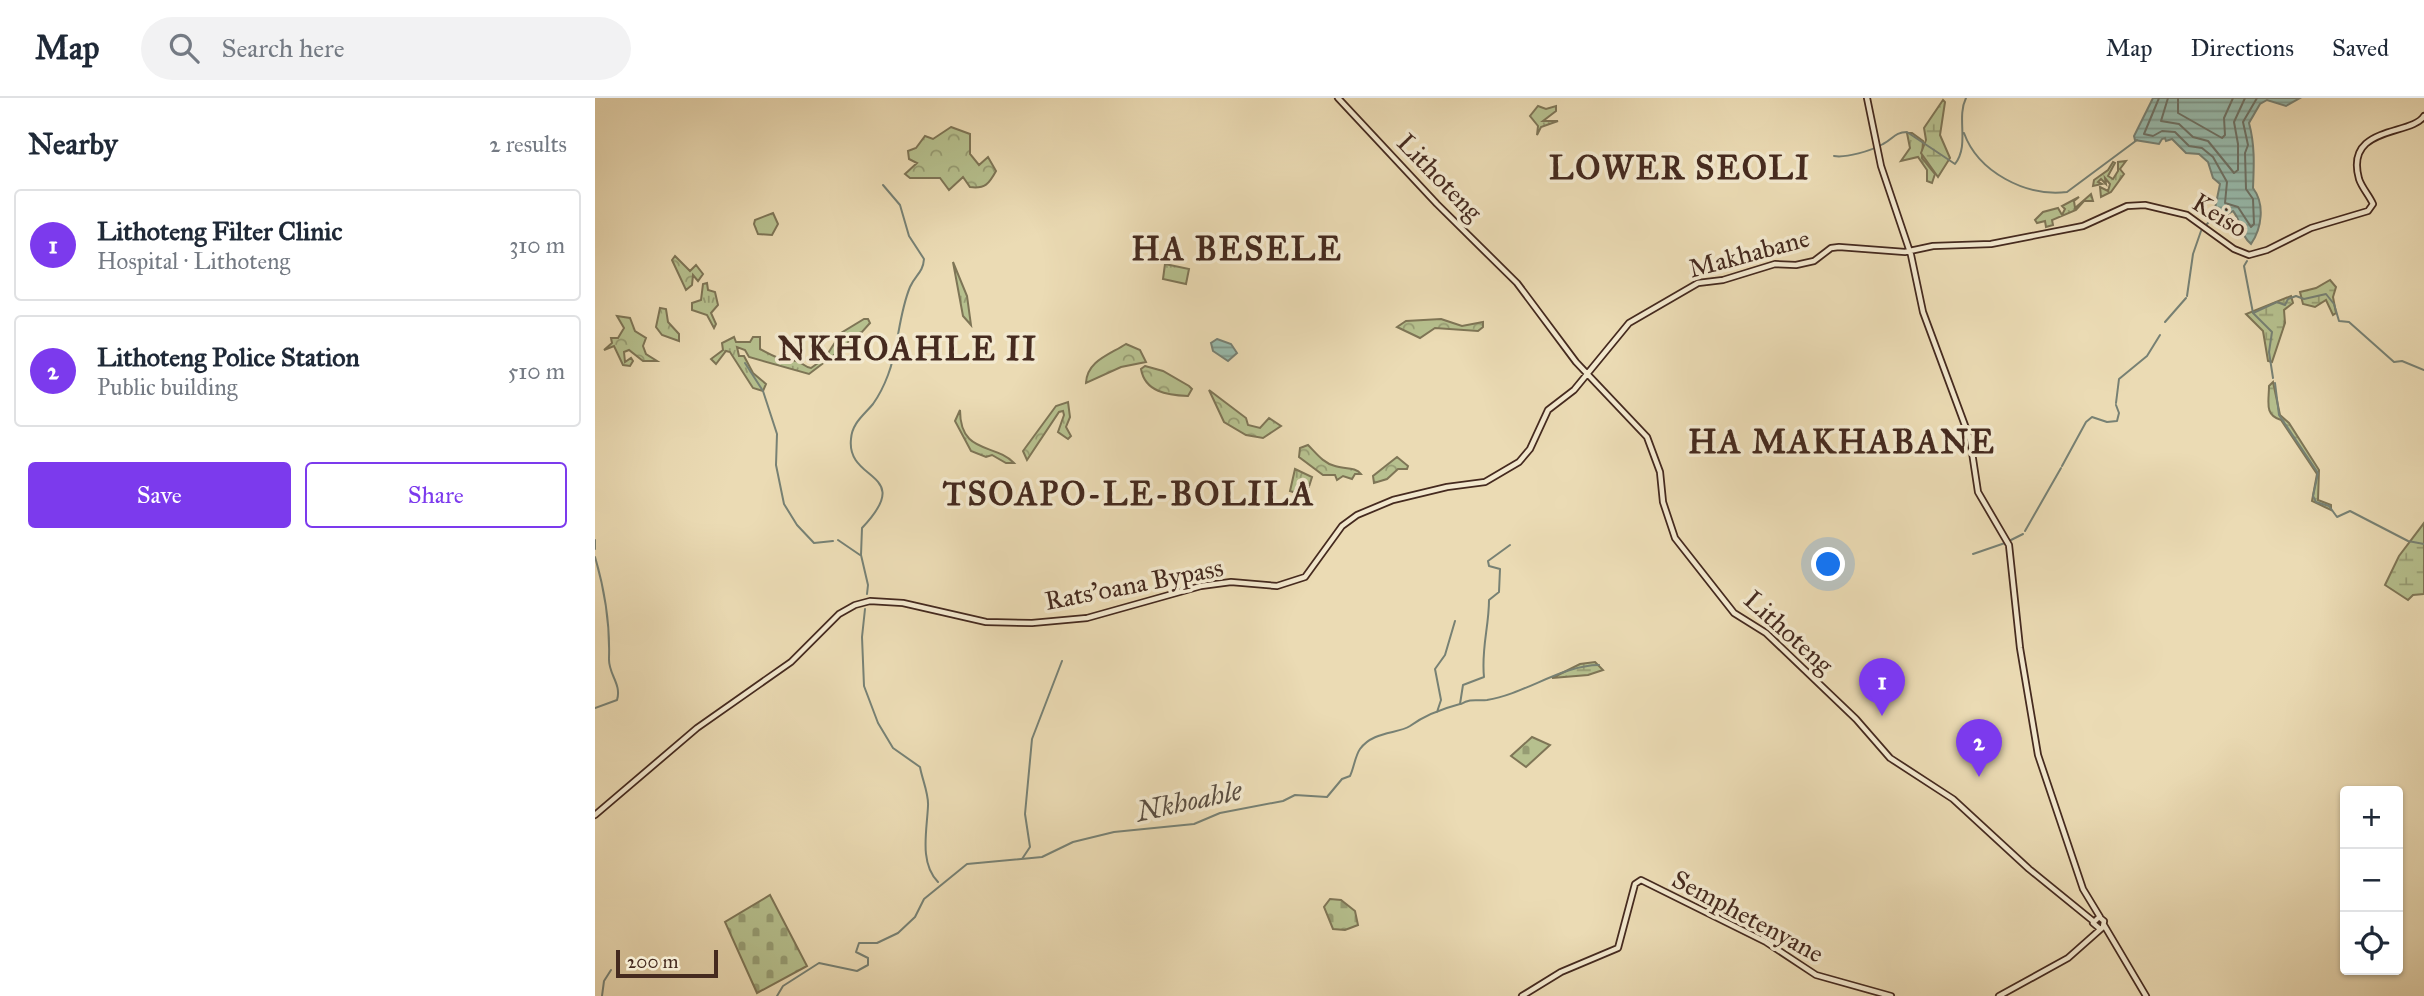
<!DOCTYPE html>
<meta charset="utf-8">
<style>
:root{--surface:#fff;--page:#f2f2f3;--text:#1f2937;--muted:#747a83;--line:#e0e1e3;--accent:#7c3aed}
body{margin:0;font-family:"IM FELL Great Primer",serif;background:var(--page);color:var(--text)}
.controls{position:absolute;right:21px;bottom:21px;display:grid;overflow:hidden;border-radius:7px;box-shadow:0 2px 5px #0004}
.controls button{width:63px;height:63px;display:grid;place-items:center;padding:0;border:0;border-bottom:2px solid var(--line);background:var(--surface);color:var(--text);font:35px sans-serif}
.scale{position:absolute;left:21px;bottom:18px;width:102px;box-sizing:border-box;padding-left:7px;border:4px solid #452a1f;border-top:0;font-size:19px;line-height:24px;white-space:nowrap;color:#452a1f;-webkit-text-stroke:5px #f2e8ce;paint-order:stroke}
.you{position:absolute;left:1234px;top:467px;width:24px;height:24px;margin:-18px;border:5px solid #fff;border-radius:50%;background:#1a73e8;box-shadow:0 0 0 10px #1a73e833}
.badge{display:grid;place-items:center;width:46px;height:46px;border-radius:50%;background:var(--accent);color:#fff;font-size:23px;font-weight:700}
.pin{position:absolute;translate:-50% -58px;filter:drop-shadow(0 2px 4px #0008)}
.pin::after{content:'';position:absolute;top:37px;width:24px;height:21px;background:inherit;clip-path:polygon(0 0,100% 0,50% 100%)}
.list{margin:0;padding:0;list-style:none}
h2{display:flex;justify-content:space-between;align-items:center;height:91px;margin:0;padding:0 28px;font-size:30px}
h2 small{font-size:23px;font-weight:400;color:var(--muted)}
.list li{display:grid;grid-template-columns:46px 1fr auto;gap:21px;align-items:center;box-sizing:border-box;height:112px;margin:0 14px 14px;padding:0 14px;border:2px solid var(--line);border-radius:7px}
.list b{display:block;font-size:26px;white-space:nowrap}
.list p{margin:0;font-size:23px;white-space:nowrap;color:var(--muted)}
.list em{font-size:23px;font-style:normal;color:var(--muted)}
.actions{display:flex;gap:14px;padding:21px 28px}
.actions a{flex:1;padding:16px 0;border:2px solid var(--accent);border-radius:7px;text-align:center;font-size:24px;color:var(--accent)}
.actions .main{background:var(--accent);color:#fff}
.icon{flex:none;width:38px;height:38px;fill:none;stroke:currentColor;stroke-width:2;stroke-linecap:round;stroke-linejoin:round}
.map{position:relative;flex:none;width:1829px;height:898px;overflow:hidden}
header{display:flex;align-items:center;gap:42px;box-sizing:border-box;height:98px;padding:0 35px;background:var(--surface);border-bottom:2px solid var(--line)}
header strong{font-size:33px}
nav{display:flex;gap:38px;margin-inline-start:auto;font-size:24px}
.search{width:490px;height:63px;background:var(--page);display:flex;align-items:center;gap:18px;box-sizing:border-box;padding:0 24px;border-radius:38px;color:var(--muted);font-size:26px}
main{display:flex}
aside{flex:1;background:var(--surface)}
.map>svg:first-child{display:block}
</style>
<header>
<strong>Map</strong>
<div class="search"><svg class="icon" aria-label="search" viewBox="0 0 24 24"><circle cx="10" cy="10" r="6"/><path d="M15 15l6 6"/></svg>Search here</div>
<nav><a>Map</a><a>Directions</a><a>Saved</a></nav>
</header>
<main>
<aside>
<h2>Nearby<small>2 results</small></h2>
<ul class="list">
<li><span class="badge">1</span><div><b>Lithoteng Filter Clinic</b><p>Hospital · Lithoteng</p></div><em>310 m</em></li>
<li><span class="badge">2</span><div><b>Lithoteng Police Station</b><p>Public building</p></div><em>510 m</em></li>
</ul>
<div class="actions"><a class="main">Save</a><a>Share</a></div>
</aside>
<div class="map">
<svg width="1829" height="898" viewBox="0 0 1829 898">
<defs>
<pattern id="grass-tufts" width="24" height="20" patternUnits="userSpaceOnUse" patternTransform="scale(1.75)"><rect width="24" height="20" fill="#b6c08e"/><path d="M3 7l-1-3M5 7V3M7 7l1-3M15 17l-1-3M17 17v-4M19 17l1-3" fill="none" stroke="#969c73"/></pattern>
<pattern id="forest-crowns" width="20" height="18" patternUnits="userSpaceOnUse" patternTransform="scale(1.75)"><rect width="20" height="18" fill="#b6c08e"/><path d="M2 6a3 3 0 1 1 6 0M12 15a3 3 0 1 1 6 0" fill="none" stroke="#969c73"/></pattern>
<pattern id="wetland-marsh" width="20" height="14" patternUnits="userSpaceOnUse" patternTransform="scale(1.75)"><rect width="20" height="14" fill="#b6c08e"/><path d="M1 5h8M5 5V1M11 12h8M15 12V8" fill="none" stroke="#969c73"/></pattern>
<pattern id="cemetery-stones" width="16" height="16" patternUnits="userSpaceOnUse" patternTransform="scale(1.75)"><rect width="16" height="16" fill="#b6c08e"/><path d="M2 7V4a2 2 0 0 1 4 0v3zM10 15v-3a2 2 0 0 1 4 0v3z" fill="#969c73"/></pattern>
<pattern id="water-rules" width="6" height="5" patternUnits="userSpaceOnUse" patternTransform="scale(1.75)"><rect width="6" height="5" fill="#98bbad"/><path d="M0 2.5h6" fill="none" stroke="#7e988c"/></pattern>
</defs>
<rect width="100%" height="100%" fill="#ebdbb4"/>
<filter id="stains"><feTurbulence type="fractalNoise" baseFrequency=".00286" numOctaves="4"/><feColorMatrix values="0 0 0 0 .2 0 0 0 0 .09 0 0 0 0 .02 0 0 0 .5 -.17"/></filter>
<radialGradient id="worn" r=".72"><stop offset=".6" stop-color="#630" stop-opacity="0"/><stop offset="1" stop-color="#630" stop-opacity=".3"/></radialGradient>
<path fill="url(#grass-tufts)" stroke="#7e7556" stroke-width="2" d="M943 8 951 11 961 8V13L948 23H963L946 29 942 37 943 28 935 18Z
M1312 35H1317L1328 43 1327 60 1340 76 1337 85 1332 83V72L1323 59 1306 63 1315 50Z
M1531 63 1525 71 1529 76 1516 94 1506 99 1505 89 1513 93 1515 86 1510 80 1511 86 1506 81 1503 84 1507 86 1498 88 1499 82 1513 72 1518 64 1520 65 1513 78 1518 81 1523 73V64Z
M1496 96 1498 103H1489L1481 112 1457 122 1458 127 1451 129 1450 123 1442 125 1440 122 1448 114 1463 110 1467 117 1470 111 1467 108 1484 99 1479 103 1480 110Z
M178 115 183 126 177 137 163 136 159 126 160 122Z
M358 164 372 198 376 227 368 218Z
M570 166 594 171 591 186 568 181Z
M112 185 113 192 120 194 123 207 116 215 121 226 119 230 112 217 97 212V205L106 202 108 186Z
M269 221H273L275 225 267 234 256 238 252 247 214 276 154 259 150 252 142 249 144 258H149L158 275 171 286 168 293 158 290 135 254 131 253 121 266 116 261 128 252 127 245 139 239 141 244H155L158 239H165V251C180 259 183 261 201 263 207 264 209 269 216 270L230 260 246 235Z
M365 312C365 357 400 345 419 365H411L397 357 391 359 376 353 360 323Z
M700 371 717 379 711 398 695 393Z"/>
<path fill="url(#forest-crowns)" stroke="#7e7556" stroke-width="2" d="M356 29 375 36V56L384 67 393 59 401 73C394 86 390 91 375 89L368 79 354 92 345 80H315L310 76 322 65 314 61 313 53 321 50 330 38 338 41Z
M80 158 95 173 101 167 108 176 103 183 98 177 97 187 91 192 77 162Z
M65 210 71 211 73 224 84 236V243L67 237 61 229Z
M22 218 35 220 40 233 51 240 48 248 51 256 62 263H48L34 252 29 254 30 264 36 260 38 263 35 268 28 267 19 248 9 252 17 245 16 240H23L29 230Z
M846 221 867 228 888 224V229L883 233 840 230 825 240 802 229 811 223Z
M531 246 545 252 551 264 526 269 491 285C492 263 514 257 531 246Z
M550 268 568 273 594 288 597 291 593 298C572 297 550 294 546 271Z
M614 292 651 320 653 327 665 330 674 320 686 328 668 340 651 337 629 324Z
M473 304 475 319 471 329 476 338 473 341 463 334 469 317 468 313 464 314 432 362 428 353 461 308Z
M713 347C721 355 728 365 740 368 749 371 761 369 766 376H760L757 381 748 378 742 382 740 377H728L704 359 705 350Z
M802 359 813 368 812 371H803L792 381 779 385 778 378Z"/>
<path fill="url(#wetland-marsh)" stroke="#7e7556" stroke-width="2" d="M1348 2 1350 4 1345 37 1355 60 1343 79 1326 55 1331 42 1329 30Z
M1735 182 1741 189 1738 199 1741 215 1738 217 1731 202 1720 209 1708 206 1705 194 1721 190Z
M1696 198 1698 205 1689 212 1690 225 1677 264 1673 263 1668 233 1651 216Z
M1678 284 1685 317 1694 325 1724 372 1723 402 1736 407V412L1717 403 1722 376 1686 322C1669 317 1674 304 1674 288Z
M1829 425V496L1818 497 1813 502 1790 487 1804 458Z
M1000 564 1008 572 993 577 957 580 985 566Z"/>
<path fill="url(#cemetery-stones)" stroke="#7e7556" stroke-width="2" d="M937 639 955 647 931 669 916 658Z
M175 797 212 868 162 895 130 824Z
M735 801 746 802 760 813 763 827 750 832 738 831 729 809Z"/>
<path fill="url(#water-rules)" stroke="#778174" stroke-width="2" d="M1558 0H1705L1691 8 1672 2 1665 6 1654 25C1660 47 1659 67 1658 90 1670 106 1667 130 1656 146 1645 137 1647 124 1638 113L1628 119 1618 120 1625 86 1618 80 1613 64 1604 56 1591 55 1577 41 1571 43 1570 40 1567 41 1564 46 1540 42 1539 38Z
M622 241 636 246 642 255 633 263 618 253 616 245Z"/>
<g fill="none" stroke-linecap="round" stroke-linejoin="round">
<path stroke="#6e7266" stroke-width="2" d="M1564 0 1549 36 1558 38 1567 33 1580 34 1594 48 1607 50 1618 59 1632 84 1630 105 1643 109 1656 129 1659 126 1658 101 1651 91 1650 55 1653 47 1648 24 1662 0
M1573 0 1566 23 1584 26 1598 39 1613 43 1639 75 1643 72V46L1639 24 1650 0
M1583 0V15L1627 40 1630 37 1629 20 1638 0"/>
<path stroke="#778174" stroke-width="2" d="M1369 35C1383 74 1431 99 1472 94L1542 42
M1239 58C1251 60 1276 53 1288 46 1298 41 1300 34 1312 34L1360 66C1375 47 1361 20 1371 0
M1612 126 1619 119
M1652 163 1649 168 1658 215 1677 234 1674 254 1678 280
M1592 198 1598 156 1606 133
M1658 215 1682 204 1690 207 1693 201 1701 198 1709 201 1731 196 1739 206 1744 223 1754 224 1799 264 1807 263 1829 272
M1570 224 1591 200
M150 265 168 293 182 336 181 367 189 406 202 427 219 445 238 443
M1680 285 1684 317 1723 375 1718 398 1721 404 1734 408 1742 419 1755 413 1813 443 1829 446
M1521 305 1524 281 1552 258 1565 237
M1467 368 1491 324 1497 319 1512 324 1522 323 1524 315 1521 307
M1430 433 1466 370
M0 442V451
M243 442 265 457
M1416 442 1428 436
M1378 456 1410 445
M0 459C10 493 15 527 14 560 13 576 27 586 22 602L0 610
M272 496 273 487 266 457 267 430C321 373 251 385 256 341 257 325 269 317 278 306 283 299 290 285 293 277 304 249 303 218 315 189 320 177 328 175 329 161L314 138 305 107 288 87
M270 511 267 539 269 588 283 625 298 650 325 669C327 681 334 696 333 708 332 732 324 765 343 784
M866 606C876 600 881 603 892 602 930 596 967 567 1004 567
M842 614 846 602 840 571 850 557 860 523
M427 761 435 749 430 716 437 641 467 563
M7 898 9 883 16 872
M182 898 188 888 224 865 262 873 273 867V860L261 854 264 845H282L303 835 320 819 329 801 372 766 447 759 478 744 519 734 599 726 625 715 688 703 700 697 732 699 747 681 755 678C759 670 760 658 765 651 778 633 803 636 815 628 830 617 846 611 865 606L868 587 889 579C886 551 894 529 894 502L904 494 905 471 894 468 893 463 915 447"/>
<defs>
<path id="secondary" d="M743 0 842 106 922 185 981 264 1052 339 1065 374 1068 404 1080 440 1139 515 1171 535 1261 621 1295 660 1358 701 1434 771 1498 823
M1272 0 1286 68 1316 157 1328 214 1375 341 1383 394 1414 447 1425 550 1443 657 1488 791 1505 819
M0 717 102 630 196 564 244 516 260 507 275 503 308 505 391 524 437 525 492 520 606 488 636 484 682 488 710 479 747 428 762 417 798 402 852 389 890 384 924 364 935 351 953 312 979 292 1034 225 1103 185 1128 182 1180 166 1201 167 1219 163 1236 150 1244 149 1310 154 1338 148 1396 146 1488 128 1532 108 1550 107 1592 117 1639 151 1654 157 1672 152 1716 130 1773 113 1778 106C1774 97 1767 90 1764 81 1749 27 1817 38 1829 18
M1509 827 1551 898
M927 898 966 874 1023 850 1040 786 1046 782 1171 844 1221 877 1296 898
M1404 898 1473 860 1508 829 1509 823 1504 819 1498 825 1504 830"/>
</defs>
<use href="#secondary" stroke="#452a1f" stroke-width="8"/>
<use href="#secondary" stroke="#f2e8ce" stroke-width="4.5"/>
</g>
<g text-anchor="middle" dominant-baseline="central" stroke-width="7" stroke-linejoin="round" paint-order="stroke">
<g font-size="26" fill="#452a1f" stroke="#f2e8ce">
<text transform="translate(845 79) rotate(46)">Lithoteng</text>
<text transform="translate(1625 117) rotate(32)">Keiso</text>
<text transform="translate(1154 155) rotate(-15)">Makhabane</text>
<text transform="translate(539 486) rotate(-11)">Rats'oana Bypass</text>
<text transform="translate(1194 534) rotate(42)">Lithoteng</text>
<text transform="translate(1153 818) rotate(28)">Semphetenyane</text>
</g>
<g font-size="28" font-style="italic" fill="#5a4e42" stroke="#f2e8ce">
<text transform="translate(594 703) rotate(-12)">Nkhoahle</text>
</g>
<g font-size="33" font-weight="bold" letter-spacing="2" fill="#452a1f" stroke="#f2e8ce">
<text x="1085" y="70">LOWER SEOLI</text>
<text x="642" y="151">HA BESELE</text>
<text x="313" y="251">NKHOAHLE II</text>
<text x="1247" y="344">HA MAKHABANE</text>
<text x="534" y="396">TSOAPO-LE-BOLILA</text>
</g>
</g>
<rect width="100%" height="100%" filter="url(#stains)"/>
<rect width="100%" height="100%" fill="url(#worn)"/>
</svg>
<div class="controls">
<button>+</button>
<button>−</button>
<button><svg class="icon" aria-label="locate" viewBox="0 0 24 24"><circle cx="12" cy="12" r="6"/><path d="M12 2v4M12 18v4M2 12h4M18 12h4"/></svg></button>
</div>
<div class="scale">200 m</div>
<div class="you"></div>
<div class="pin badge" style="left:1287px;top:618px">1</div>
<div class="pin badge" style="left:1384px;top:679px">2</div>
</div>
</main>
